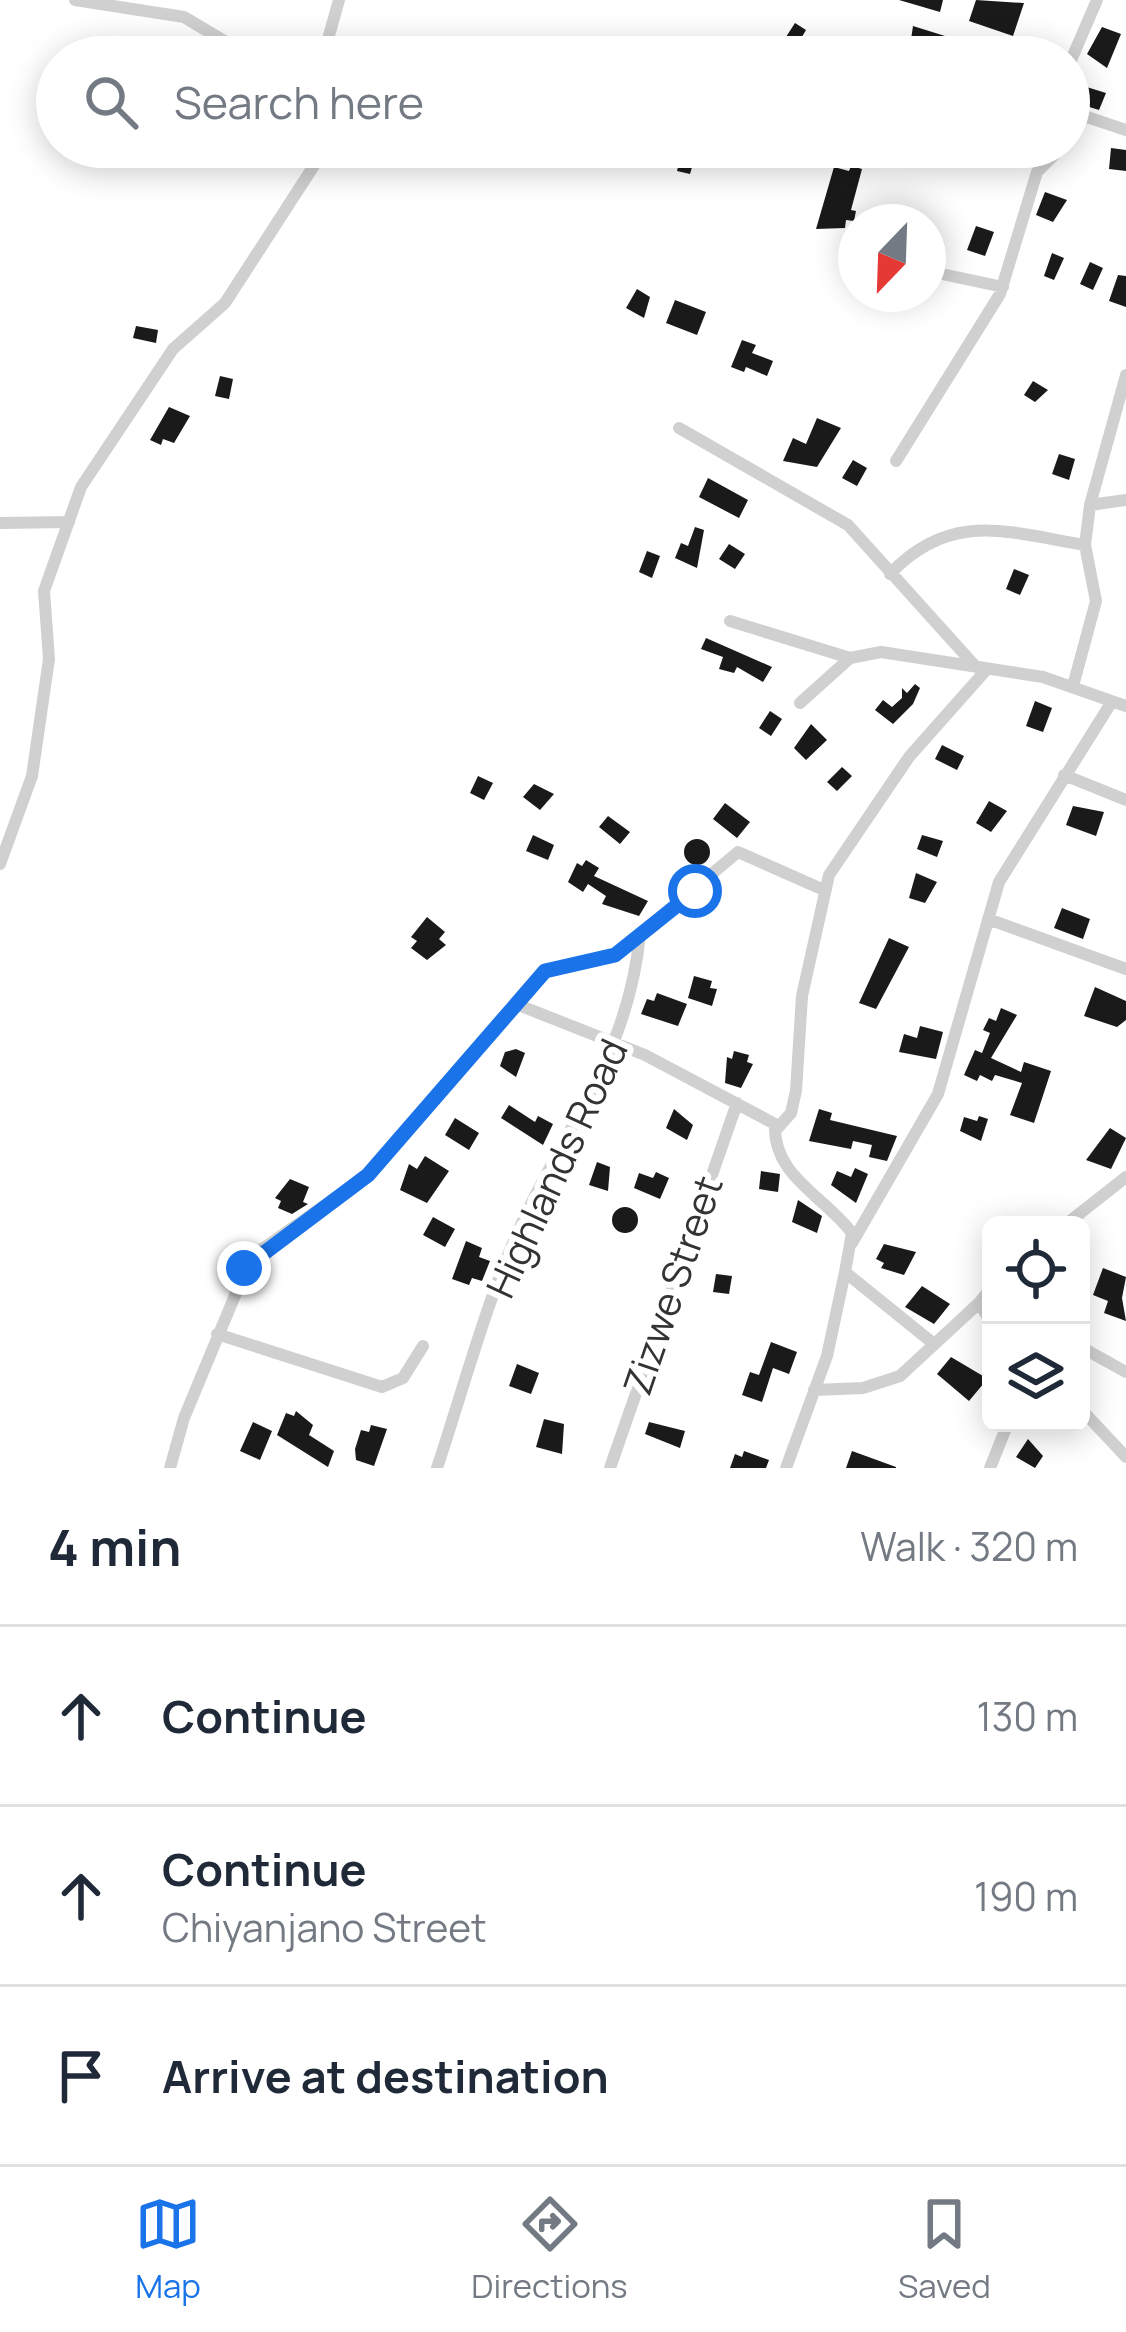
<!DOCTYPE html>
<meta charset="utf-8">
<style>
:root{--surface:#fff;--page:#f6f6f7;--text:#1f2937;--muted:#747a83;--line:#e0e1e3;--accent:#1a73e8}
body{margin:0;font-family:Manrope,sans-serif;background:var(--page);color:var(--text)}
.controls{position:absolute;right:36px;bottom:36px;display:grid;overflow:hidden;border-radius:18px;box-shadow:0 6px 30px #0003}
.controls button{width:108px;height:108px;display:grid;place-items:center;padding:0;border:0;border-bottom:3px solid var(--line);background:var(--surface);color:var(--text);font:60px sans-serif}
.compass{position:absolute;left:838px;top:204px;width:108px;height:108px;border-radius:50%;background:var(--surface);box-shadow:0 6px 30px #0003;rotate:203deg}
.stop{position:absolute;width:36px;height:36px;margin:-27px;border:9px solid #1a73e8;border-radius:50%;background:#fff}
.stop.end{background:#1a73e8;border-color:#fff;box-shadow:0 3px 12px #0008}
.list{margin:0;padding:0;list-style:none}
h2{display:flex;justify-content:space-between;align-items:center;height:156px;margin:0;padding:0 48px;font-size:51px}
h2 small{font-size:39px;font-weight:400;color:var(--muted)}
.list li{display:grid;grid-template-columns:78px 1fr auto;gap:36px;align-items:center;box-sizing:border-box;height:180px;padding:0 48px;border-top:3px solid var(--line)}
.list b{display:block;font-size:45px;white-space:nowrap}
.list p{margin:0;font-size:39px;white-space:nowrap;color:var(--muted)}
.list em{font-size:39px;font-style:normal;color:var(--muted)}
.icon{flex:none;width:66px;height:66px;fill:none;stroke:currentColor;stroke-width:2;stroke-linecap:round;stroke-linejoin:round}
.map{position:relative;flex:none;width:1126px;height:1468px;overflow:hidden}
.search{position:absolute;background:var(--surface);box-shadow:0 6px 30px #0003;left:36px;right:36px;top:36px;height:132px;display:flex;align-items:center;gap:30px;box-sizing:border-box;padding:0 42px;border-radius:66px;color:var(--muted);font-size:45px}
.sheet{height:696px;background:var(--surface)}
nav{display:flex;justify-content:space-around;align-items:center;box-sizing:border-box;height:168px;border-top:3px solid var(--line);background:var(--surface);font-size:33px;color:var(--muted)}
nav a{display:grid;justify-items:center;gap:6px}
nav .on{color:var(--accent)}
.map>svg:first-child{display:block}
</style>
<div class="map">
<svg width="1126" height="1468" viewBox="0 0 1126 1468">
<rect width="100%" height="100%" fill="#fff"/>
<path fill="#1a1a1a" d="M899 0H943L940 12Z
M976 0 1024 3 1013 36 969 21Z
M795 23 806 30 796 47 784 40Z
M913 26 945 36 943 52 909 53Z
M1102 27 1121 34 1107 68 1087 54Z
M1077 84 1106 93 1099 110 1070 101Z
M646 147H698L690 174 677 171 680 159Z
M1111 148 1126 150V171L1109 169Z
M851 166 862 169 851 210 856 211 854 221 846 220 845 228 816 229 834 167 849 171Z
M1045 192 1067 200 1053 222 1036 215Z
M976 226 994 232 985 256 967 250Z
M1052 253 1064 258 1054 280 1044 276Z
M1090 262 1103 268 1093 290 1080 284Z
M1118 275 1126 276V307L1109 301Z
M637 289 650 297 644 318 626 308Z
M675 300 706 312 697 335 666 323Z
M136 326 158 330 156 343 133 338Z
M742 340 756 345 752 353 773 361 767 376 746 367 744 372 731 367Z
M220 376 233 379 229 399 215 396Z
M1033 381 1048 390 1035 402 1024 395Z
M169 407 190 416 174 443 163 439 161 445 150 440Z
M817 418 841 428 817 467 783 461 793 438 806 444Z
M1059 454 1075 459 1069 480 1052 474Z
M853 460 867 468 857 486 842 478Z
M708 478 748 500 739 518 699 497Z
M695 527 704 530 697 568 675 558 681 543 688 546Z
M729 544 745 554 735 569 719 559Z
M647 551 660 556 652 578 639 572Z
M1014 569 1029 575 1020 595 1006 589Z
M706 638 772 667 763 682 737 667 734 673 719 669 723 657 701 649Z
M915 684 920 688 913 704 893 724 875 710 883 700 892 707 902 698V688L907 693Z
M1035 701 1052 708 1043 732 1026 726Z
M770 711 782 719 771 736 759 728Z
M811 724 827 740 806 760 794 748Z
M942 745 964 756 957 770 935 759Z
M842 767 852 776 837 791 827 782Z
M478 776 493 783 484 800 470 793Z
M534 784 554 794 540 810 523 797Z
M989 801 1007 811 991 832 976 823Z
M725 803 750 822 737 838 713 819Z
M1073 806 1104 812 1096 836 1066 825Z
M608 816 630 832 620 844 599 827Z
M533 835 554 845 548 860 526 851Z
M922 835 943 841 937 857 917 849Z
M684 852a13 13 0 1 1 26 0a13 13 0 1 1-26 0Z
M586 860 599 868 594 876 648 901 639 916 602 904 606 896 588 884 583 892 568 882 577 863 582 866Z
M916 873 937 882 925 903 909 898Z
M1062 908 1090 919 1083 939 1054 928Z
M427 917 445 932 439 939 446 945 427 960 411 948 417 941 411 937Z
M889 938 909 947 876 1009 859 1003Z
M694 976 712 981 710 988 717 989 712 1006 688 998Z
M1095 987 1126 1001V1020L1117 1027 1084 1016Z
M657 993 687 1004 678 1026 641 1014 647 999 654 1001Z
M1001 1008 1017 1015 991 1058 1021 1072 1024 1062 1051 1071 1034 1123 1010 1115 1022 1083 995 1075 992 1081 980 1075 977 1081 964 1075 975 1050 982 1053 990 1033 983 1030 989 1018 996 1021Z
M920 1026 943 1032 936 1059 899 1052 904 1034 917 1038Z
M516 1049 525 1053 516 1077 500 1066 505 1052Z
M734 1051 749 1055 747 1062 753 1064 741 1088 725 1083 727 1057 732 1059Z
M509 1105 535 1122 538 1116 553 1124 543 1145 501 1118Z
M674 1109 693 1125 687 1140 666 1128Z
M819 1109 832 1113 830 1120 897 1136 887 1161 869 1157 872 1145 853 1141 851 1149 809 1141Z
M979 1116 988 1119 981 1141 960 1131 964 1117 977 1121Z
M455 1118 479 1133 469 1150 445 1135Z
M1110 1128 1126 1138 1111 1169 1086 1160Z
M425 1156 449 1171 427 1203 400 1190 409 1164 417 1169Z
M597 1162 610 1167 608 1191 589 1185Z
M855 1168 868 1174 856 1203 831 1185 837 1171 851 1177Z
M761 1171 780 1174 778 1192 759 1189Z
M656 1172 669 1178 660 1199 634 1188 639 1173 653 1178Z
M290 1179 309 1187 303 1202 308 1204 292 1214 278 1208 281 1201 275 1198Z
M798 1200 822 1216 817 1233 792 1222Z
M612 1220a13 13 0 1 1 26 0a13 13 0 1 1-26 0Z
M433 1217 455 1229 445 1247 423 1235Z
M466 1241 482 1248 479 1257 490 1261 482 1281 472 1278 469 1285 452 1279Z
M884 1244 916 1252 904 1275 881 1268 884 1263 876 1259Z
M1103 1268 1126 1277 1122 1298 1126 1321 1104 1313 1108 1301 1093 1295Z
M716 1274 732 1276 729 1294 713 1292Z
M922 1286 950 1304 934 1324 905 1307Z
M771 1342 797 1352 789 1374 773 1368 762 1402 742 1395 750 1372 759 1375Z
M951 1357 983 1376 984 1383 969 1401 937 1374Z
M517 1364 539 1373 531 1394 509 1386Z
M296 1411 313 1425 309 1435 334 1451 328 1467 277 1435 286 1413 294 1416Z
M544 1419 564 1424 562 1454 536 1447Z
M253 1422 272 1431 260 1460 240 1451Z
M649 1422 685 1431 680 1448 645 1434Z
M371 1425 387 1429 374 1466 356 1460 355 1449 361 1430 369 1432Z
M1028 1439 1043 1456 1035 1468 1016 1457Z
M744 1451 769 1460 766 1468H730L735 1454 742 1457Z
M852 1451 896 1467V1468H846Z"/>
<g fill="none" stroke-linecap="round" stroke-linejoin="round">
<path stroke="#d0d0d0" stroke-width="12" d="M75 0 184 17 251 57
M323 57 339 0
M1069 65 1097 0
M1069 111 1126 130
M928 271 1003 287
M679 428 848 525 976 667
M896 461 1000 294 1037 172 1062 147
M1090 505 1126 500
M0 523 69 522
M890 574C950 510 1008 532 1085 545
M730 621 850 658
M1073 686 1096 601 1085 545 1090 505 1126 375
M800 703 850 658 881 652 1043 677 1126 706
M1064 775 1126 800
M0 864 32 776 49 659 44 591 81 487 173 349 225 303 326 147
M988 919 1126 969
M516 1004 645 1055 775 1124C772 1175 824 1196 852 1233L845 1272 934 1344
M775 1131 791 1113 796 1091 802 996 829 875 909 757 987 669
M1065 1225 1126 1177
M852 1243 938 1094 999 882 1111 703
M1081 1257V1274
M991 1288 979 1303 991 1322
M217 1334 382 1387 403 1378 423 1346
M1081 1347 1126 1372
M814 1390 863 1388 900 1376 979 1303
M1081 1409 1126 1457
M170 1468 184 1418 251 1257 368 1175 545 971 615 955 738 852 824 890
M437 1468C465 1384 488 1294 526 1214 574 1115 629 1048 640 934
M610 1468 737 1103
M786 1468 827 1356 845 1272
M990 1468 1008 1423"/>
</g>
<g fill="none" stroke-linecap="round" stroke-linejoin="round">
<path stroke="#1a73e8" stroke-width="15" d="M244 1268 368 1175 545 971 615 955 695 891"/>
</g>
<g text-anchor="middle" dominant-baseline="central" stroke-width="12" stroke-linejoin="round" paint-order="stroke">
<g font-size="39" fill="#333" stroke="#fff">
<text transform="translate(556 1168) rotate(-65)">Highlands Road</text>
<text transform="translate(672 1285) rotate(-71)">Zizwe Street</text>
</g>
</g>
</svg>
<div class="controls">
<button><svg class="icon" aria-label="locate" viewBox="0 0 24 24"><circle cx="12" cy="12" r="6"/><path d="M12 2v4M12 18v4M2 12h4M18 12h4"/></svg></button>
<button><svg class="icon" aria-label="layers" viewBox="0 0 24 24"><path d="M12 4l9 5-9 5-9-5zM3 14l9 5 9-5"/></svg></button>
</div>
<svg class="compass" viewBox="-18 -18 36 36"><path d="M0-13l5 13h-10z" fill="#e53935"/><path d="M0 13l5-13h-10z" fill="#747a83"/></svg>
<div class="stop" style="left:695px;top:891px"></div>
<div class="stop end" style="left:244px;top:1268px"></div>
<div class="search"><svg class="icon" aria-label="search" viewBox="0 0 24 24"><circle cx="10" cy="10" r="6"/><path d="M15 15l6 6"/></svg>Search here</div>
</div>
<section class="sheet">
<h2>4 min<small>Walk · 320 m</small></h2>
<ul class="list">
<li><svg class="icon" aria-label="ahead" viewBox="0 0 24 24"><path d="M12 20V5M6 11l6-6 6 6"/></svg><div><b>Continue</b></div><em>130 m</em></li>
<li><svg class="icon" aria-label="ahead" viewBox="0 0 24 24"><path d="M12 20V5M6 11l6-6 6 6"/></svg><div><b>Continue</b><p>Chiyanjano Street</p></div><em>190 m</em></li>
<li><svg class="icon" aria-label="arrive" viewBox="0 0 24 24"><path d="M6 21V4h12l-3 4 3 4H6"/></svg><div><b>Arrive at destination</b></div></li>
</ul>
</section>
<nav>
<a class="on"><svg class="icon" aria-label="map" viewBox="0 0 24 24"><path d="M3 6l6-2 6 2 6-2v14l-6 2-6-2-6 2zM9 4v14M15 6v14"/></svg>Map</a>
<a><svg class="icon" aria-label="directions" viewBox="0 0 24 24"><path d="M12 3l9 9-9 9-9-9zM9 14v-3h6M13 9l2 2-2 2"/></svg>Directions</a>
<a><svg class="icon" aria-label="saved" viewBox="0 0 24 24"><path d="M7 4h10v16l-5-4-5 4z"/></svg>Saved</a>
</nav>
